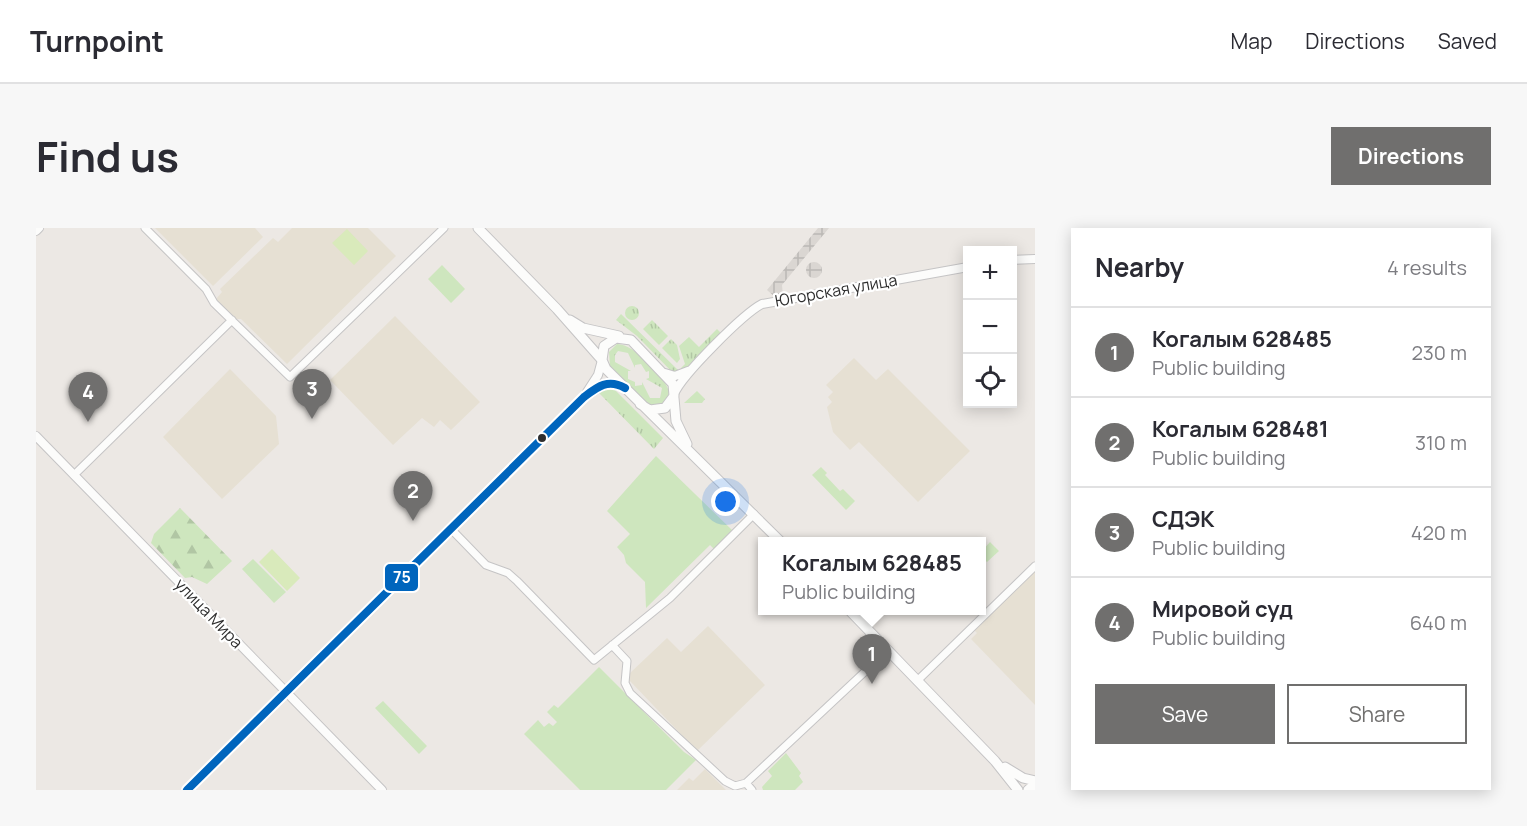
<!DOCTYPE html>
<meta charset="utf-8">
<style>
:root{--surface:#fff;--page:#f7f7f7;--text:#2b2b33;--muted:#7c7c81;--line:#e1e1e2;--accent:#706f6e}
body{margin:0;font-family:Manrope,sans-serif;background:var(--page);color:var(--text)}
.controls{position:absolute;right:18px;top:18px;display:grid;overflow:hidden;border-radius:0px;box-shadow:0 3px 15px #0003}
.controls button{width:54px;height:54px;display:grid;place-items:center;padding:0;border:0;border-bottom:2px solid var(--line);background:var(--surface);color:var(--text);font:30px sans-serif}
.you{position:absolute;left:690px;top:274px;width:21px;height:21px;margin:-15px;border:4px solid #fff;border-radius:50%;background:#1a73e8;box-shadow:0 0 0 9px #1a73e833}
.badge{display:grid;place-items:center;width:39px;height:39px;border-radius:50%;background:var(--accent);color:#fff;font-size:20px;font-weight:700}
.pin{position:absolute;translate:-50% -50px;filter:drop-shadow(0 2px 3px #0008)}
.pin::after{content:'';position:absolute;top:32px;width:21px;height:18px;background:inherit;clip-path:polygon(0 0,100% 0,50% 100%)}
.popup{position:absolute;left:722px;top:309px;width:228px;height:78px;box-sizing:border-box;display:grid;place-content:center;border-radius:0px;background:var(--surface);filter:drop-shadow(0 2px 4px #0005);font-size:20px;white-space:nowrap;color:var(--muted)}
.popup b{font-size:22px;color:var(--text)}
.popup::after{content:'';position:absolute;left:50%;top:100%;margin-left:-12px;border:12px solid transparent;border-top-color:var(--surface)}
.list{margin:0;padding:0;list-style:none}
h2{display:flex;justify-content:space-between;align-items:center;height:78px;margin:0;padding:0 24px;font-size:26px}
h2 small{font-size:20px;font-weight:400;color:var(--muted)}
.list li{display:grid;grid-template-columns:39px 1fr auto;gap:18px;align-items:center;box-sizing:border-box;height:90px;padding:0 24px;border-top:2px solid var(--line)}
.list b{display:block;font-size:22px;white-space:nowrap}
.list p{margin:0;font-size:20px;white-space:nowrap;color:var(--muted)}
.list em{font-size:20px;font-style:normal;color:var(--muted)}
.actions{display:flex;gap:12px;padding:18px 24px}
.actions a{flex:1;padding:14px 0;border:2px solid var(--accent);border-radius:0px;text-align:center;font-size:21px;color:var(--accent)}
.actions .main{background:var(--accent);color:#fff}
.icon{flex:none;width:33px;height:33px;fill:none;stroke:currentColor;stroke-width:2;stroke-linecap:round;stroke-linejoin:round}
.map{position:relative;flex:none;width:999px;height:562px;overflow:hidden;border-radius:0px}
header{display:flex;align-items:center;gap:36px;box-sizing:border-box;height:84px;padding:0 30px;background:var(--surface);border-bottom:2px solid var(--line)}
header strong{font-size:28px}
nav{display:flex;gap:33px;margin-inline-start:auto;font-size:21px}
.intro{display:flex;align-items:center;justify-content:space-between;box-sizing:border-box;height:144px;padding:0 36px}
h1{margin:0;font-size:42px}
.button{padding:15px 27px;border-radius:0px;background:var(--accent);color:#fff;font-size:21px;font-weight:700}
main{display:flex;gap:36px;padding:0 36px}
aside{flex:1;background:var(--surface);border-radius:0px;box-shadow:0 3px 15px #0003}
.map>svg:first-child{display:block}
</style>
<header>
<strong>Turnpoint</strong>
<nav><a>Map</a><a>Directions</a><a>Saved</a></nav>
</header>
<div class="intro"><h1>Find us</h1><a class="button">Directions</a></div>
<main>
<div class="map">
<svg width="999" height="562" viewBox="0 0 999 562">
<defs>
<pattern id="grass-tufts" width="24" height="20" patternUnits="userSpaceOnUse" patternTransform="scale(1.5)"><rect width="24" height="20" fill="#cee6be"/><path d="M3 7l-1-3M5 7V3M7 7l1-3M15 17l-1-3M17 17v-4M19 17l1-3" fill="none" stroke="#b1c6a4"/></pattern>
<pattern id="forest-firs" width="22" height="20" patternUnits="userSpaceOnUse" patternTransform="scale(1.5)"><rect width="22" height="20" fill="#cee6be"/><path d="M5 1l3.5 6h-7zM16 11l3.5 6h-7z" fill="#b1c6a4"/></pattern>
<pattern id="plaza-grid" width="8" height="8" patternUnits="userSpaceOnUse" patternTransform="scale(1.5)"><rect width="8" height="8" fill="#dad6d2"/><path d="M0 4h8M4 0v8" fill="none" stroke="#bbb8b5"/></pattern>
</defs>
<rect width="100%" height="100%" fill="#ece8e4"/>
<path fill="#e6e0d3" d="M119 0H219L227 9 177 58Z
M256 0H332L360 28 251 136 205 91H200L180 71 186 64 184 61 237 10 242 14Z
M359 88 444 174 415 202 404 192 398 199 386 190 357 217 294 152Z
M818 130 840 152 852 141 934 223 882 274 823 214 814 222 797 204 791 179 796 174 792 169 797 164 790 157Z
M194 141 240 188 243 216 186 271 127 209Z
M999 343V477L935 411 941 405 938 402Z
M672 398 729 457 661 523 593 452 594 445 631 410 645 424Z
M669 541 690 562H641L653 550 657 553Z"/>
<path fill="url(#grass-tufts)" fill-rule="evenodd" d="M589 85a7 7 0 1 1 14 0a7 7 0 1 1-14 0Z
M585 86 644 144H636L601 108 580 92Z
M616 92 632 108 623 117 607 101Z
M681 101 686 106 647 143 645 140 649 136 643 118 653 109 663 119Z
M635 111 641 117 644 131 641 135 626 120Z
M581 116C597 115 630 149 633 164 631 176 624 179 613 177L574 138 573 124ZM582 123 592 125 599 140V137L605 136 610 144 613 143V150L610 151 626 160 624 170H614L606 154V157L599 158V154L592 151V143H595L579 134V127Z
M568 161 579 162 627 210 618 221 563 165Z
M661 163 669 171 666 175H648Z"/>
<path fill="url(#forest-firs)" d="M144 280 196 333 171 356 156 349 149 350 115 315 118 306Z"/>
<path fill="#cee6be" d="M406 37 429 61 415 75 392 51Z
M620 228 696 302 678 321 674 317 610 380 609 354 590 335 588 327 581 319 594 306 571 283Z
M785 239 791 245 789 247 804 263 807 261 819 273 810 282 776 247Z
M954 314 963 323 951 334 946 329V323Z
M217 331 250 364 238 375 206 341Z
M563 439 648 524 660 532 630 562H544L488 506 502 492 508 499 513 495 517 498 521 494 511 484 518 477 522 480Z
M347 473 391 518 383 526 339 480Z
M750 525 765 545 763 548 767 554 759 562H727L726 559 736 548 732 543Z"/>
<path fill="#d9eabb" d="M311 1 332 23 318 37 296 15Z
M236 321 264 350 251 363 223 334Z"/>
<path fill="url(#plaza-grid)" d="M782 0H793L746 57 747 68 739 69 731 62Z
M770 42a8 8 0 1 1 16 0a8 8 0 1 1-16 0Z"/>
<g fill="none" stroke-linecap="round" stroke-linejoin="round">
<defs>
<path id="minor" d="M109 0 170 61 178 75 254 149 408 0
M38 247 196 92
M415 301 450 337 472 345 481 353 558 432 634 370 718 286
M576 417 591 433 589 455 594 465 689 553 699 558 710 555 852 422
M881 453 999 338
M710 555 716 562"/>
<path id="tertiary" d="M0 3 3 0
M976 32 999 31
M629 145 639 148 652 143
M551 164 562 147 566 132
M638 166C646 147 707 86 726 76L932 39
M0 208 346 562
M151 562 548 169 571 155 586 158"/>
<path id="secondary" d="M442 0 521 81 566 132
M534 92 547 100 583 108
M638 170 640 193 651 216
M604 176 614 182 629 180 638 168 637 156 595 112 580 110 568 118 566 132 570 141 745 314
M813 382 959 533 982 562
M969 539 987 550 999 553
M992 562 999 556"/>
</defs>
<use href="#minor" stroke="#c5c4c5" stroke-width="9"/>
<use href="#tertiary" stroke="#c5c4c5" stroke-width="10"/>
<use href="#secondary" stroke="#c5c4c5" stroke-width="11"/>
<use href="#minor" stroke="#fcfcfb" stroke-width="7"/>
<use href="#tertiary" stroke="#fcfcfb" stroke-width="8"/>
<use href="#secondary" stroke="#fcfcfb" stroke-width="9"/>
<defs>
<path id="bus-1" d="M151 562 548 169C561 159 572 150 589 160"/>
</defs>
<use href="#bus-1" stroke="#fff" stroke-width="12"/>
<use href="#bus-1" stroke="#0065bd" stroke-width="8"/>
</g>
<circle fill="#2e2e2e" stroke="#fff" stroke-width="2" cx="506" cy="210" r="5"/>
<g text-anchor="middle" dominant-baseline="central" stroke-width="4.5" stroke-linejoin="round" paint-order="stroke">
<g font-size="16" fill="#2e2e2e" stroke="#fff">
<text transform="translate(800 62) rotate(-10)">Югорская улица</text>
<text transform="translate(173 385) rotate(46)">улица Мира</text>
</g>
</g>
<rect stroke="#fff" stroke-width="2" x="348" y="335" width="35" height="29" rx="6" fill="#0065bd"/>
<g font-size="16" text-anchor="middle" font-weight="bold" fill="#fff">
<text x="366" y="355">75</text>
</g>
</svg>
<div class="controls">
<button>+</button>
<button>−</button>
<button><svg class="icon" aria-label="locate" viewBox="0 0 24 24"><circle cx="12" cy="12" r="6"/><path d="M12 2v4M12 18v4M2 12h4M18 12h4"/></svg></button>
</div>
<div class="you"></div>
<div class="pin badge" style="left:836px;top:456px">1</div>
<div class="popup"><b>Когалым 628485</b>Public building</div>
<div class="pin badge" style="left:377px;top:293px">2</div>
<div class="pin badge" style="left:276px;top:191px">3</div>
<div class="pin badge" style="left:52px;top:194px">4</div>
</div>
<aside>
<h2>Nearby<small>4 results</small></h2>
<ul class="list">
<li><span class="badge">1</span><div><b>Когалым 628485</b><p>Public building</p></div><em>230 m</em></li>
<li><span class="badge">2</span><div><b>Когалым 628481</b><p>Public building</p></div><em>310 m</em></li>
<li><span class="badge">3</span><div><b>СДЭК</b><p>Public building</p></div><em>420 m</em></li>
<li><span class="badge">4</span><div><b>Мировой суд</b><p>Public building</p></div><em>640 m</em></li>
</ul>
<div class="actions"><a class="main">Save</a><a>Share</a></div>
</aside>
</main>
